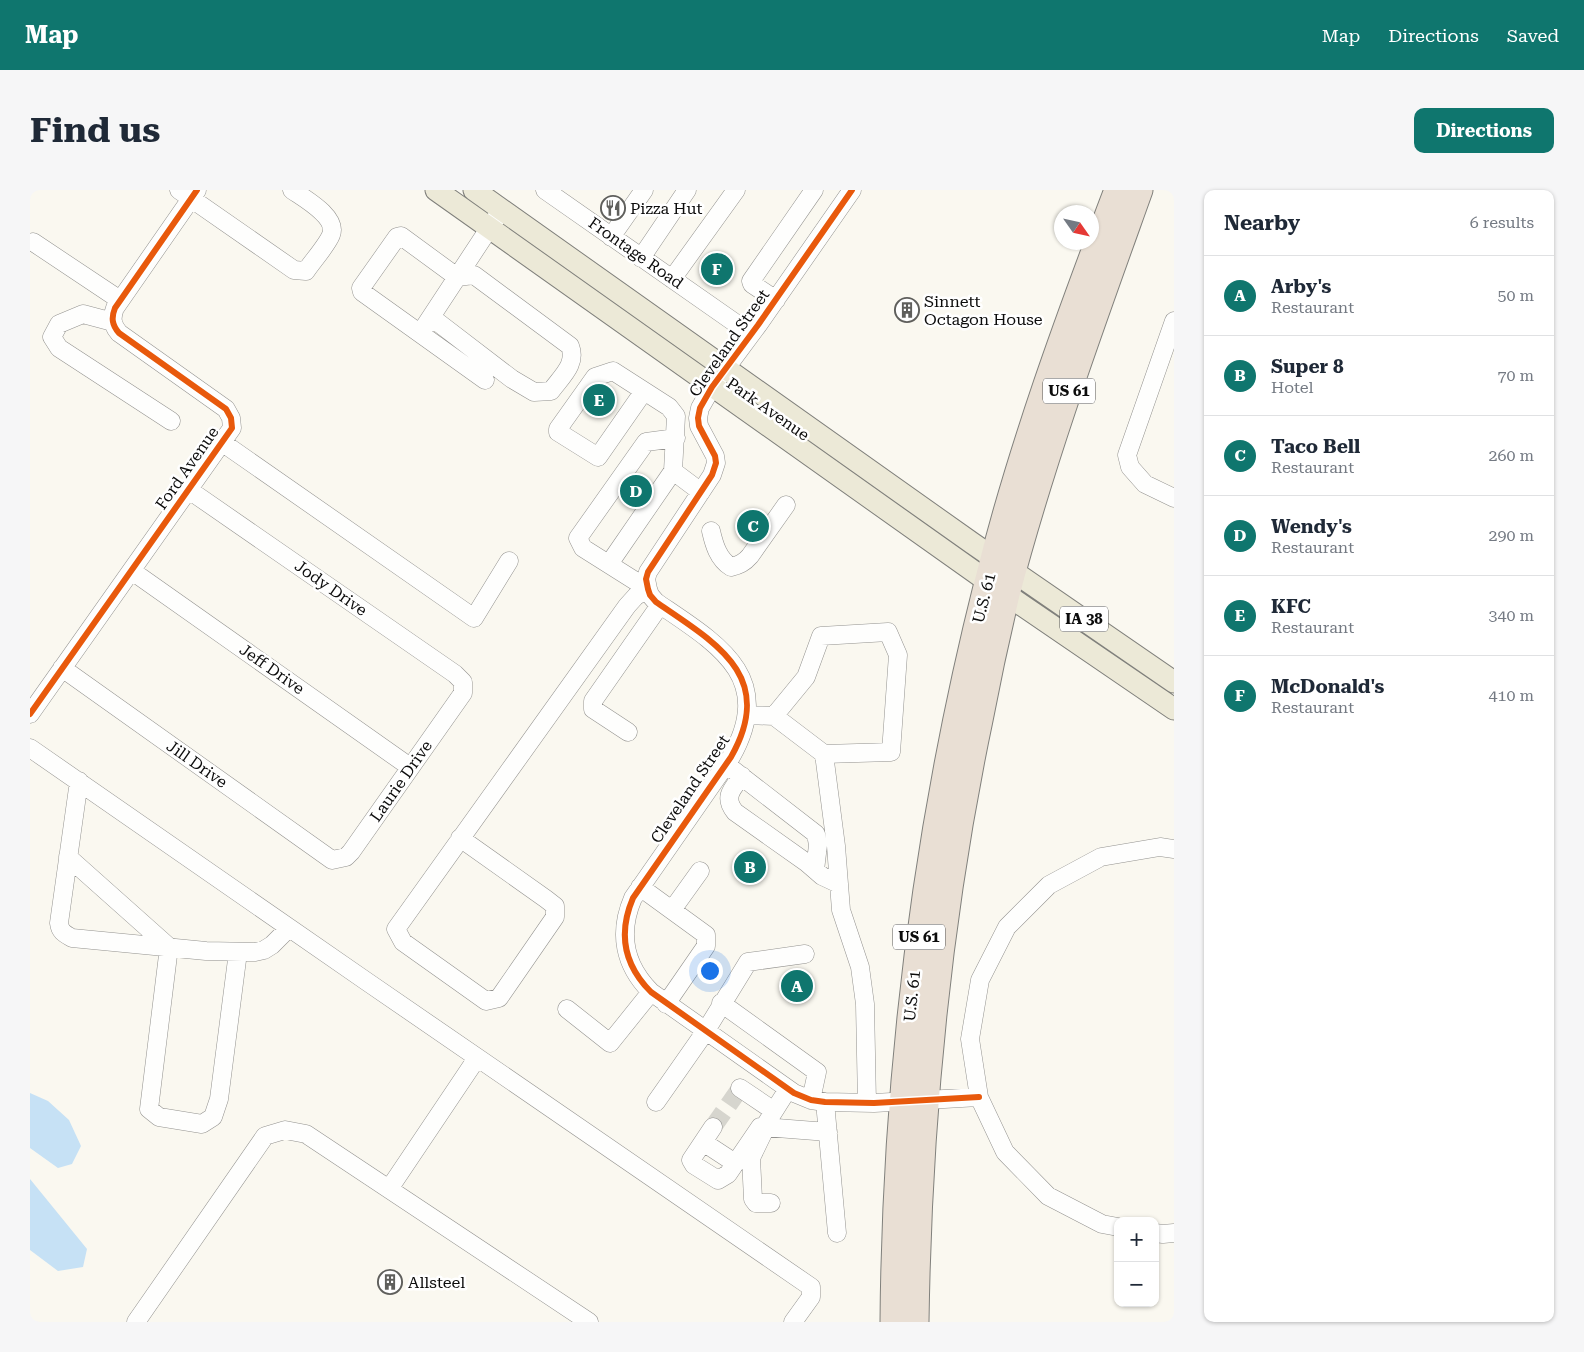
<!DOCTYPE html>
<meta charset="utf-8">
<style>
:root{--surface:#fff;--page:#f6f6f7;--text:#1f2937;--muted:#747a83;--line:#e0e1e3;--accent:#0f766e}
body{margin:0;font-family:"Roboto Serif",serif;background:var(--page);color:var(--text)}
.controls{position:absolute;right:15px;bottom:15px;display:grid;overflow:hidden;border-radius:10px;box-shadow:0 1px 4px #0004}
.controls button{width:45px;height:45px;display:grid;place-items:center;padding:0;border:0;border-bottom:1px solid var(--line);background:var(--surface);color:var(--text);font:25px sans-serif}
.compass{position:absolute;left:1024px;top:15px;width:45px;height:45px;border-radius:50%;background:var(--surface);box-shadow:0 1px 4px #0004;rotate:124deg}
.you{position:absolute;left:679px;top:780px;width:18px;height:18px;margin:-12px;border:4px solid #fff;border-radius:50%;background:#1a73e8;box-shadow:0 0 0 8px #1a73e833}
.badge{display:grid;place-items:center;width:32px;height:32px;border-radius:50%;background:var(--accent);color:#fff;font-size:16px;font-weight:700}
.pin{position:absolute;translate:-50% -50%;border:2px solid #fff;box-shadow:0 1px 5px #0006}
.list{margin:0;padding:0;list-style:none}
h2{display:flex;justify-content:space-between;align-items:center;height:65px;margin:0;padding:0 20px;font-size:21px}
h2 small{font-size:16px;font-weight:400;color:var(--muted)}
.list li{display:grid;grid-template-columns:32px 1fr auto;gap:15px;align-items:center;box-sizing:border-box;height:80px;padding:0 20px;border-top:1px solid var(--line)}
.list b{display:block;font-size:19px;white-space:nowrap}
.list p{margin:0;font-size:16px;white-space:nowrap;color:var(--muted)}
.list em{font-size:16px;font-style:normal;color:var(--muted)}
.map{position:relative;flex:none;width:1144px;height:1132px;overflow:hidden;border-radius:10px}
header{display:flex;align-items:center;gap:30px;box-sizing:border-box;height:70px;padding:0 25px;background:var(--accent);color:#fff}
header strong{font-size:24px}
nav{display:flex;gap:28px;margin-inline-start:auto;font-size:18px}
.intro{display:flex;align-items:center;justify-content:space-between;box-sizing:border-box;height:120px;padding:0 30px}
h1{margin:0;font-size:35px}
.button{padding:12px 22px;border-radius:10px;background:var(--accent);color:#fff;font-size:18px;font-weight:700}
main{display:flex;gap:30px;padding:0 30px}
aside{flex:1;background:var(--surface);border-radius:10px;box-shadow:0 1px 4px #0004}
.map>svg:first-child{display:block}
</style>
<header>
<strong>Map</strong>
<nav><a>Map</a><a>Directions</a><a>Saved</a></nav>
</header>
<div class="intro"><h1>Find us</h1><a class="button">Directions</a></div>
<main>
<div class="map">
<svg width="1144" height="1132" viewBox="0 0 1144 1132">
<rect width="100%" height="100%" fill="#faf8f0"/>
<path fill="#c6e1f5" d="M0 903 18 911 39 930 51 956 42 974 28 978 0 958Z
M0 989 57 1059 53 1077 28 1081 0 1060Z"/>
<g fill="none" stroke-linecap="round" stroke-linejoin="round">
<path stroke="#d6d5ce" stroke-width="18" stroke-dasharray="18 9" stroke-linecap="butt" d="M683 937 709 900"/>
<defs>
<path id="minor" d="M149 0 264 80 276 81C282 72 297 55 301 45 308 27 275 9 262 0
M515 0 721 144
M822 0 728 135 682 197 670 218 668 228 669 236 685 266 686 273 682 285 618 382 616 389 618 399 620 405 626 412C686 453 747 486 701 567L603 708C588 743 594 775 621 802L764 903 781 910 795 912 844 913 949 907
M581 47 614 0
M3 52 90 110
M611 68 657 0
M642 89 706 0
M746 110 722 94 721 91 784 0
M401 127 482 189 504 202 521 201C532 186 547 174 540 156L444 85 427 87 371 46 367 47 331 98 332 102 455 190
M1144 131 1097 265 1100 277 1115 294 1144 308
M83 132 53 124 29 134 22 147 29 158 141 231
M395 136 466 28
M614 201 568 267 528 242V239L565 187 583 181 639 217 646 226 643 281 671 302
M193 253 444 428 479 371
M681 341C684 354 688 369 701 377 709 375 714 373 720 366L756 315
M579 374 643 281
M102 381 380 577
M618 399 553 358 548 348 616 252 646 248
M32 478 302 670 316 667 321 662 433 503V492L425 484 159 300
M0 524 202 238 201 228 196 219 89 143C82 135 81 128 85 118L167 0
M717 525 744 526 794 564 861 562 868 465 858 442 791 446 776 487 744 526
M598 542 563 519V511L630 415
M0 558 336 791 781 1097V1107L763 1132
M794 564 806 656 811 720 830 777 835 814 837 913
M702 579 786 644 788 655 785 680
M712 586C702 599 693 607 705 622L777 673 792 686 809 694
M49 591 29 733C30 742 35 744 42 748L176 761 225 762 234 760 242 755 259 738
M430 648 516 709 525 716V727L469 808 456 811 373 752 366 739 597 416 606 406 618 399
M38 667 139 757 119 919 129 927 172 934 183 927 189 909 208 762
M610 697 676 745V756L636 814
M642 720 670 681
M691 813 787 882 781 910
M537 819 580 853 621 802
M710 898 744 921
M626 912 675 842 718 772 775 764
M795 912 807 1043
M683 937 661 970 664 975 688 990 698 984 730 937H734L758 899
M673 952 705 973
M359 999 447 868
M741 1013H726L723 1009 721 968 734 941V937L798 942
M1088 1037 1072 1034 1018 1006 975 962 949 907 940 849 950 790 977 737 1019 695 1071 667 1130 657 1144 659
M1125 1043 1133 1044 1144 1043
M106 1132 235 946 255 940 276 944 559 1132"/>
<path id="major" d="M406 0 977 405 1144 519
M444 0 942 353 1144 492"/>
<path id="highway" d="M863 1132C865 882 896 635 957 393 990 259 1038 129 1087 0
M886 1132C889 928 908 729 950 530 958 488 967 446 977 404 1013 267 1062 134 1110 0"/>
</defs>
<use href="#minor" stroke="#93928f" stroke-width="19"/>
<use href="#major" stroke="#80807c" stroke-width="23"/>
<use href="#highway" stroke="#80807c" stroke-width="27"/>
<use href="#minor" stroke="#fefefd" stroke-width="18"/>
<use href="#major" stroke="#ece9d7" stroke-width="21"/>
<use href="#highway" stroke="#e9dfd4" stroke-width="25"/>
<defs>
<path id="cycleway" d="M822 0 728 135 682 197 670 218 668 228 669 236 685 266 686 273 682 285 618 382 616 389 618 399 620 405 626 412C686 453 747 486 701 567L603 708C588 743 594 775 621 802L764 903 781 910 795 912 844 913 949 907
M0 524 202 238 201 228 196 219 89 143C82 135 81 128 85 118L167 0"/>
</defs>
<use href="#cycleway" stroke="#fff" stroke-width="9"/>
<use href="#cycleway" stroke="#e8590c" stroke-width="6"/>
</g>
<defs>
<symbol id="restaurant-ring" viewBox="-11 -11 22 22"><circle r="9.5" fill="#fff" stroke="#5f5f5c" stroke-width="1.5"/><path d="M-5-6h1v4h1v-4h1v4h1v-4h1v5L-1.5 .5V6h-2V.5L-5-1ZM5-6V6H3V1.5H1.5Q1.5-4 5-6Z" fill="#5f5f5c"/></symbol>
<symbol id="building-ring" viewBox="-11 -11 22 22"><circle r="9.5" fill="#fff" stroke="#5f5f5c" stroke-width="1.5"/><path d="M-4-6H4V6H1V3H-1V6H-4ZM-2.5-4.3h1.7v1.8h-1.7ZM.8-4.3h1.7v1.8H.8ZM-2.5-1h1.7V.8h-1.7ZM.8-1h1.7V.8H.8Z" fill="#5f5f5c"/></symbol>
</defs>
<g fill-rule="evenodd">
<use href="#restaurant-ring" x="569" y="4" width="28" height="28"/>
<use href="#building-ring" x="863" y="106" width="28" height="28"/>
<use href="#building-ring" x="346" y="1078" width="28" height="28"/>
</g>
<g text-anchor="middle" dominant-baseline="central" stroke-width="5" stroke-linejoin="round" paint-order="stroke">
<g fill="#fff" stroke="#555" stroke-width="1">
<rect x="1013" y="188.5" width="52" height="25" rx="4"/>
<rect x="1030" y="416.5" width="48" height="25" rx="4"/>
<rect x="863" y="734.5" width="52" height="25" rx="4"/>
</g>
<g font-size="15" font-weight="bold" fill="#0c0c0c">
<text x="1039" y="201">US 61</text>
<text x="1054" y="429">IA 38</text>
<text x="889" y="747">US 61</text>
</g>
<g font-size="16" fill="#0c0c0c" stroke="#fff" text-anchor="start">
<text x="600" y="18">Pizza Hut</text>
<text x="894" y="111">Sinnett<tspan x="894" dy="18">Octagon House</tspan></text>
<text x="378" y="1092">Allsteel</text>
</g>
<g font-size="16" fill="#0c0c0c" stroke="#fff">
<text transform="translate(606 63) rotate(35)">Frontage Road</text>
<text transform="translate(699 153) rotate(-55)">Cleveland Street</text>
<text transform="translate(738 219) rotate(35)">Park Avenue</text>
<text transform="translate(157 278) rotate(-55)">Ford Avenue</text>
<text transform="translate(301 398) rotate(35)">Jody Drive</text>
<text transform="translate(954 408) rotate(-76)">U.S. 61</text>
<text transform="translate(242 479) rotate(35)">Jeff Drive</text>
<text transform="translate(167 574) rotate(35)">Jill Drive</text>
<text transform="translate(371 591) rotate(-55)">Laurie Drive</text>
<text transform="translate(660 599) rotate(-56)">Cleveland Street</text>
<text transform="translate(882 806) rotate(-84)">U.S. 61</text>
</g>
</g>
</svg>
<div class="controls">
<button>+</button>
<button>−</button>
</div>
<svg class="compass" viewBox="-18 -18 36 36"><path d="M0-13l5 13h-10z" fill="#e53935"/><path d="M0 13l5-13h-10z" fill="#747a83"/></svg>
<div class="you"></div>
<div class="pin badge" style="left:767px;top:796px">A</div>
<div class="pin badge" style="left:720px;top:677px">B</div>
<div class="pin badge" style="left:723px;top:336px">C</div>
<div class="pin badge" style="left:606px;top:301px">D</div>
<div class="pin badge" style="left:569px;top:210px">E</div>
<div class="pin badge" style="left:687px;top:79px">F</div>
</div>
<aside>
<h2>Nearby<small>6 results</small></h2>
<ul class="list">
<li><span class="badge">A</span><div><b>Arby's</b><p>Restaurant</p></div><em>50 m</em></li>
<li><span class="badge">B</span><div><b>Super 8</b><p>Hotel</p></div><em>70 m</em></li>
<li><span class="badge">C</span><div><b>Taco Bell</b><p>Restaurant</p></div><em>260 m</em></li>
<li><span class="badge">D</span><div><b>Wendy's</b><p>Restaurant</p></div><em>290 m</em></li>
<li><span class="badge">E</span><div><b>KFC</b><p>Restaurant</p></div><em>340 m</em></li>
<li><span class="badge">F</span><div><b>McDonald's</b><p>Restaurant</p></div><em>410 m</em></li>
</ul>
</aside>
</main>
